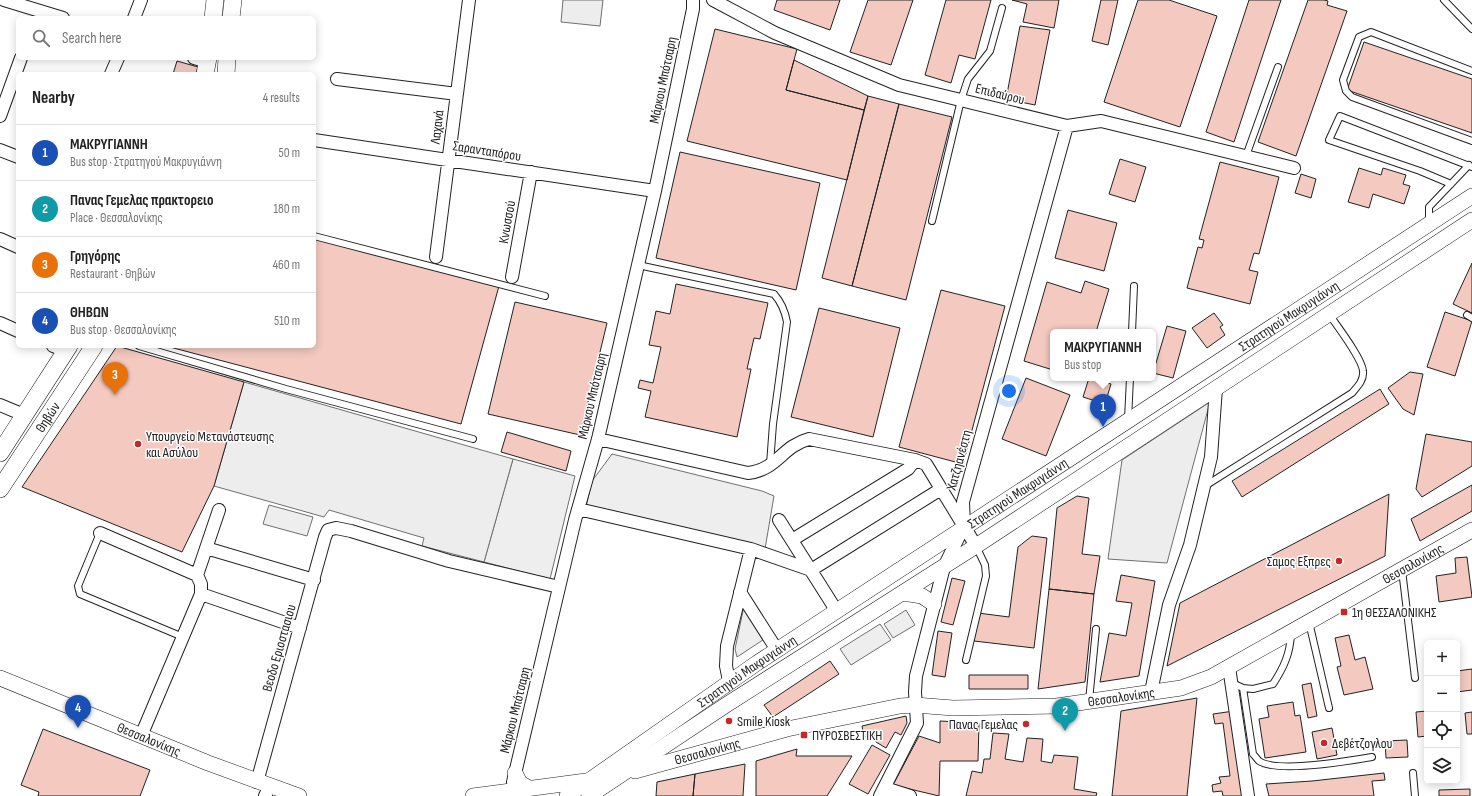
<!DOCTYPE html>
<meta charset="utf-8">
<style>
:root{--surface:#fff;--page:#f6f6f6;--text:#222;--muted:#767676;--line:#e0e0e0;--accent:#c62828}
body{margin:0;font-family:"Sofia Sans Condensed",sans-serif;background:var(--page);color:var(--text)}
.controls{position:absolute;right:12px;bottom:12px;display:grid;overflow:hidden;border-radius:6px;box-shadow:0 2px 10px #0003}
.controls button{width:36px;height:36px;display:grid;place-items:center;padding:0;border:0;border-bottom:1px solid var(--line);background:var(--surface);color:var(--text);font:20px sans-serif}
.you{position:absolute;left:1009px;top:391px;width:14px;height:14px;margin:-10px;border:3px solid #fff;border-radius:50%;background:#1a73e8;box-shadow:0 0 0 6px #1a73e833}
.badge{display:grid;place-items:center;width:26px;height:26px;border-radius:50%;background:var(--accent);color:#fff;font-size:13px;font-weight:700}
.pin{position:absolute;translate:-50% -33px;filter:drop-shadow(0 1px 2px #0008)}
.pin::after{content:'';position:absolute;top:21px;width:14px;height:12px;background:inherit;clip-path:polygon(0 0,100% 0,50% 100%)}
.popup{position:absolute;left:1050px;top:329px;width:106px;height:52px;box-sizing:border-box;display:grid;place-content:center;border-radius:6px;background:var(--surface);filter:drop-shadow(0 1px 3px #0005);font-size:13px;white-space:nowrap;color:var(--muted)}
.popup b{font-size:15px;color:var(--text)}
.popup::after{content:'';position:absolute;left:50%;top:100%;margin-left:-8px;border:8px solid transparent;border-top-color:var(--surface)}
.list{margin:0;padding:0;list-style:none}
h2{display:flex;justify-content:space-between;align-items:center;height:52px;margin:0;padding:0 16px;font-size:17px}
h2 small{font-size:13px;font-weight:400;color:var(--muted)}
.list li{display:grid;grid-template-columns:26px 1fr auto;gap:12px;align-items:center;box-sizing:border-box;height:56px;padding:0 16px;border-top:1px solid var(--line)}
.list b{display:block;font-size:15px;white-space:nowrap}
.list p{margin:0;font-size:13px;white-space:nowrap;color:var(--muted)}
.list em{font-size:13px;font-style:normal;color:var(--muted)}
.icon{flex:none;width:22px;height:22px;fill:none;stroke:currentColor;stroke-width:2;stroke-linecap:round;stroke-linejoin:round}
.map{position:relative;flex:none;width:1472px;height:796px;overflow:hidden}
.search{position:absolute;background:var(--surface);box-shadow:0 2px 10px #0003;left:16px;top:16px;width:300px;height:44px;display:flex;align-items:center;gap:10px;box-sizing:border-box;padding:0 14px;border-radius:6px;color:var(--muted);font-size:15px}
.panel{position:absolute;background:var(--surface);box-shadow:0 2px 10px #0003;left:16px;top:72px;width:300px;height:276px;border-radius:6px}
.map>svg:first-child{display:block}
</style>
<div class="map">
<svg width="1472" height="796" viewBox="0 0 1472 796">
<rect width="100%" height="100%" fill="#fff"/>
<path fill="#eee" stroke="#6f6f6f" d="M612 454 762 491 774 496 765 549 586 507 592 481Z
M513 459 575 476 550 579 484 562Z
M269 505 313 517 307 536 263 524Z
M744 606 769 636 737 657 735 649Z
M906 610 915 625 893 638 884 624Z
M880 624 891 640 851 665 840 649Z"/>
<path fill="#ededed" stroke="#6f6f6f" d="M563 0H603L600 26 561 22Z
M244 382 513 459 484 562 422 546 424 538 329 510 324 517 214 486Z
M1210 402 1167 563 1108 559 1122 460Z"/>
<path fill="#f3c9c0" stroke="#222" d="M777 0H840L830 30 774 10Z
M868 0H913L891 65 850 52Z
M946 0H991L975 59 959 55 951 83 925 75Z
M1012 0H1059L1054 28 1023 22 1027 4Z
M1101 0H1118L1108 45 1092 41Z
M1138 0H1169L1217 16 1180 127 1104 102Z
M1249 0H1281L1234 142 1206 132Z
M1308 0H1324L1328 1 1327 5 1347 11 1296 156 1258 142Z
M1020 26 1050 30 1035 105 1006 99Z
M715 29 797 49 786 90 864 110 847 180 687 141Z
M1364 42 1472 79V133L1347 90Z
M794 60 868 96 864 110 786 90Z
M177 61 198 67 196 74H173Z
M868 96 899 104 852 286 822 278Z
M899 104 952 117 906 300 852 286Z
M680 152 820 183 796 290 656 258Z
M1120 159 1146 167 1135 202 1109 194Z
M1220 162 1279 177 1259 254 1254 253 1249 270 1258 272 1250 304 1187 288 1198 247 1202 248 1204 240 1199 239Z
M1359 168 1381 175 1383 168 1406 175 1403 184 1410 186 1404 204 1373 194 1369 208 1348 202Z
M1301 174 1316 179 1311 198 1295 193Z
M1068 210 1117 223 1104 271 1055 258Z
M314 237 499 286 461 424 166 346H314Z
M1472 263V313L1453 304Z
M1085 281 1109 289 1096 332H1053V370L1024 361 1047 282 1081 293Z
M676 284 768 303 760 339 754 338 747 369H751L737 437 645 417 651 391 638 388 640 380 653 383 661 347 649 345 656 311 670 314Z
M941 290 1005 306 963 464 899 447Z
M515 302 607 323 580 435 488 414Z
M819 308 900 328 873 437 791 417Z
M1445 312 1472 321 1455 376 1427 367Z
M1214 313 1223 325 1220 327 1225 335 1207 348 1192 328Z
M1167 326 1186 331 1173 378 1153 373Z
M117 346 244 382 214 486 182 552 22 487Z
M1410 372 1423 374 1414 415 1403 409 1388 388Z
M1026 378 1070 395 1046 456 1002 439Z
M1089 378 1111 384 1105 404 1083 397Z
M1380 389 1389 404 1242 497 1232 481Z
M507 432 571 451 566 471 501 452Z
M1426 434 1472 442V466L1422 497 1416 489Z
M1472 485V511L1420 541 1411 519Z
M1389 494 1385 556 1167 666 1180 603Z
M1077 496 1089 498 1082 554 1100 556 1094 594 1049 589 1057 508Z
M1032 536 1047 538 1034 648 974 641 978 613 1009 617 1018 547Z
M1467 557 1472 597 1439 602 1436 576 1456 573 1455 558Z
M1121 575 1155 581 1139 676 1100 682 1109 633 1126 636 1132 603 1116 601Z
M952 578 965 581 953 625 941 622Z
M1049 589 1094 594 1085 682 1038 689Z
M938 631 952 633 945 677 932 675Z
M1349 635 1355 660 1365 657 1373 689 1344 695 1337 667 1341 666 1335 638Z
M830 661 839 674 773 717 764 705Z
M1472 669V690L1457 692V671Z
M969 675H1028V689H969Z
M1311 683 1317 716 1308 718 1302 685Z
M1197 698 1187 796H1112L1121 711Z
M1293 702 1295 716 1300 715 1306 752 1265 758 1259 719 1269 717 1267 706Z
M1426 704H1427V736L1418 737 1416 712 1427 711Z
M1234 711 1247 796H1223L1222 791 1213 792 1212 785 1221 783 1219 777 1230 776 1223 723 1215 724 1213 714Z
M1472 712V734H1467L1465 713Z
M906 716 907 723 901 735 895 732 886 748 876 742 874 735 864 737 862 726Z
M940 721 979 723 978 761H940L939 796 893 785 919 736 940 743Z
M1332 728 1337 755 1317 759 1312 732Z
M43 729 150 770 140 796H38L39 792 21 785Z
M993 733 1009 734 1005 759 1023 762 1027 738 1043 739 1041 761 1052 763 1054 755 1078 757 1074 789 1097 793 1096 796H966L972 771 982 773 984 759H990Z
M1407 740 1408 757 1386 758 1385 741Z
M872 745 890 755 868 794 849 784Z
M797 749 796 756H852L827 796H756V761Z
M745 764 743 796H693L695 774Z
M1384 773 1385 780 1372 781 1374 796H1269L1266 784 1312 781Z
M695 774 693 796H656L657 782Z
M1470 789V796H1439V790Z"/>
<g fill="none" stroke-linecap="round" stroke-linejoin="round">
<defs>
<path id="service" d="M1444 0 1472 29
M1472 71 1371 32 1359 37 1343 80 1346 91 1352 97 1472 141
M1246 156 1278 67
M1451 184 1420 171 1329 140 1340 116 1472 167
M932 221 961 100 968 79 990 51 1002 8
M1429 223V207L1469 165
M314 236 545 296
M638 265 774 294C782 303 785 311 787 322L773 424 770 464
M1467 315 1472 318
M1132 332 1134 286
M139 346 286 389 473 439
M1128 419 1130 378
M1205 486 1352 393C1358 386 1364 380 1363 371 1362 358 1337 326 1329 314
M100 533 78 586 80 594 183 637
M1402 570 1415 678
M1309 622 1329 708
M966 660 986 576 985 565 976 546
M1232 683 1243 688 1253 754C1255 756 1257 759 1259 761 1277 773 1349 761 1372 757
M1243 688 1253 689 1273 684C1284 667 1290 654 1291 634
M1089 701 1096 629
M1413 773 1415 796"/>
<path id="minor" d="M4 0 63 18
M713 0 775 33 899 85 1067 126 1101 121 1294 168
M134 18 141 0
M194 58 208 62
M111 74 118 58
M337 79 457 94
M0 116 21 58
M314 140 655 191
M0 150 18 157
M0 239 18 247
M436 257 469 0
M512 277 531 172
M0 323 18 331
M53 346 66 351
M0 405 24 415
M598 439 748 473C777 470 782 446 809 439L915 460 926 464 976 546
M578 509 751 549 811 570 941 489
M779 520 836 610
M100 533 197 575 201 584V594L141 736
M792 540 908 469 915 460
M206 548 314 580
M197 575 219 510
M740 592 777 650
M201 594 300 628
M1229 667 1248 796
M729 681 726 666 727 646 751 549
M1151 692 1169 605 1190 545 1211 457 1216 388
M257 782 325 537 328 530 336 528 351 531 449 561 559 587
M513 782 575 520 598 439 655 191 693 9V0
M885 788 910 796
M265 796 270 786
M880 796 917 723 915 692 916 676 944 567 964 526 963 502 1067 126"/>
<g id="tertiary">
<path d="M903 593 922 596 934 604"/>
<path id="s1" d="M0 678 208 763 299 796"/>
<path id="s2" d="M635 771 787 729 900 706 915 705 953 708 1057 706 1181 688 1211 677 1472 530"/>
<path d="M515 773 520 783 529 788"/>
<path d="M473 796 586 781"/>
<path id="s3" d="M567 796 757 663 1472 196"/>
<path d="M589 796 726 705 976 546 1472 220"/>
</g>
<g id="secondary">
<path d="M213 18 215 0"/>
<path d="M231 18 233 0"/>
<path d="M205 74 208 58"/>
<path d="M226 74 227 58"/>
<path d="M0 453 69 346"/>
<path id="s4" d="M0 489 94 346"/>
</g>
</defs>
<use href="#service" stroke="#222" stroke-width="8"/>
<use href="#minor" stroke="#222" stroke-width="14"/>
<use href="#tertiary" stroke="#222" stroke-width="16"/>
<use href="#secondary" stroke="#222" stroke-width="18"/>
<use href="#service" stroke="#fff" stroke-width="6"/>
<use href="#minor" stroke="#fff" stroke-width="12"/>
<use href="#tertiary" stroke="#fff" stroke-width="15"/>
<use href="#secondary" stroke="#fff" stroke-width="17"/>
</g>
<g fill="#c62828" stroke="#fff" stroke-width="1.5">
<circle cx="138" cy="444" r="4"/>
<circle cx="1339" cy="561" r="4"/>
<rect x="1340" y="608" width="8" height="8" rx="2"/>
<circle cx="729" cy="721" r="4"/>
<circle cx="1026" cy="724" r="4"/>
<rect x="800" y="731" width="8" height="8" rx="2"/>
<circle cx="1324" cy="743" r="4"/>
</g>
<g text-anchor="middle" dominant-baseline="central" stroke-width="3" stroke-linejoin="round" paint-order="stroke">
<g font-size="14" fill="#222" stroke="#fff">
<text transform="translate(663 80) rotate(-78)">Μάρκου Μπότσαρη</text>
<text transform="translate(1000 94) rotate(14)">Επιδαύρου</text>
<text transform="translate(437 127) rotate(-83)">Λαχανά</text>
<text transform="translate(487 151) rotate(9)">Σαρανταπόρου</text>
<text transform="translate(507 222) rotate(-80)">Κνωσσού</text>
<text stroke="none"><textPath href="#s3" startOffset="867">Στρατηγού Μακρυγιάννη</textPath></text>
<text transform="translate(592 396) rotate(-77)">Μάρκου Μπότσαρη</text>
<text stroke="none"><textPath href="#s4" startOffset="86">Θηβών</textPath></text>
<text transform="translate(959 460) rotate(-75)">Χατζηανέστη</text>
<text stroke="none"><textPath href="#s3" startOffset="543">Στρατηγού Μακρυγιάννη</textPath></text>
<text stroke="none"><textPath href="#s2" startOffset="819">Θεσσαλονίκης</textPath></text>
<text transform="translate(279 648) rotate(-74)">Βεοδο Εριοστασιου</text>
<text stroke="none"><textPath href="#s3" startOffset="219">Στρατηγού Μακρυγιάννη</textPath></text>
<text stroke="none"><textPath href="#s2" startOffset="495">Θεσσαλονίκης</textPath></text>
<text transform="translate(515 710) rotate(-76)">Μάρκου Μπότσαρη</text>
<text stroke="none"><textPath href="#s1" startOffset="161">Θεσσαλονίκης</textPath></text>
<text stroke="none"><textPath href="#s2" startOffset="75">Θεσσαλονίκης</textPath></text>
</g>
<g font-size="14" fill="#222" stroke="#fff" text-anchor="start">
<text x="146" y="436">Υπουργείο Μετανάστευσης<tspan x="146" dy="16">και Ασύλου</tspan></text>
<text x="1331" y="561" text-anchor="end">Σαμος Εξπρες</text>
<text x="1352" y="612">1η ΘΕΣΣΑΛΟΝΙΚΗΣ</text>
<text x="737" y="721">Smile Kiosk</text>
<text x="1018" y="724" text-anchor="end">Πανας Γεμελας</text>
<text x="812" y="735">ΠΥΡΟΣΒΕΣΤΙΚΗ</text>
<text x="1332" y="743">Δεβέτζογλου</text>
</g>
</g>
</svg>
<div class="controls">
<button>+</button>
<button>−</button>
<button><svg class="icon" aria-label="locate" viewBox="0 0 24 24"><circle cx="12" cy="12" r="6"/><path d="M12 2v4M12 18v4M2 12h4M18 12h4"/></svg></button>
<button><svg class="icon" aria-label="layers" viewBox="0 0 24 24"><path d="M12 4l9 5-9 5-9-5zM3 14l9 5 9-5"/></svg></button>
</div>
<div class="you"></div>
<div class="pin badge" style="left:1103px;top:427px;background:#1a4fb4">1</div>
<div class="popup"><b>ΜΑΚΡΥΓΙΑΝΝΗ</b>Bus stop</div>
<div class="pin badge" style="left:1065px;top:731px;background:#0f9aa8">2</div>
<div class="pin badge" style="left:115px;top:395px;background:#e8710a">3</div>
<div class="pin badge" style="left:78px;top:728px;background:#1a4fb4">4</div>
<div class="search"><svg class="icon" aria-label="search" viewBox="0 0 24 24"><circle cx="10" cy="10" r="6"/><path d="M15 15l6 6"/></svg>Search here</div>
<section class="panel">
<h2>Nearby<small>4 results</small></h2>
<ul class="list">
<li><span class="badge" style="background:#1a4fb4">1</span><div><b>ΜΑΚΡΥΓΙΑΝΝΗ</b><p>Bus stop · Στρατηγού Μακρυγιάννη</p></div><em>50 m</em></li>
<li><span class="badge" style="background:#0f9aa8">2</span><div><b>Πανας Γεμελας πρακτορειο</b><p>Place · Θεσσαλονίκης</p></div><em>180 m</em></li>
<li><span class="badge" style="background:#e8710a">3</span><div><b>Γρηγόρης</b><p>Restaurant · Θηβών</p></div><em>460 m</em></li>
<li><span class="badge" style="background:#1a4fb4">4</span><div><b>ΘΗΒΩΝ</b><p>Bus stop · Θεσσαλονίκης</p></div><em>510 m</em></li>
</ul>
</section>
</div>
